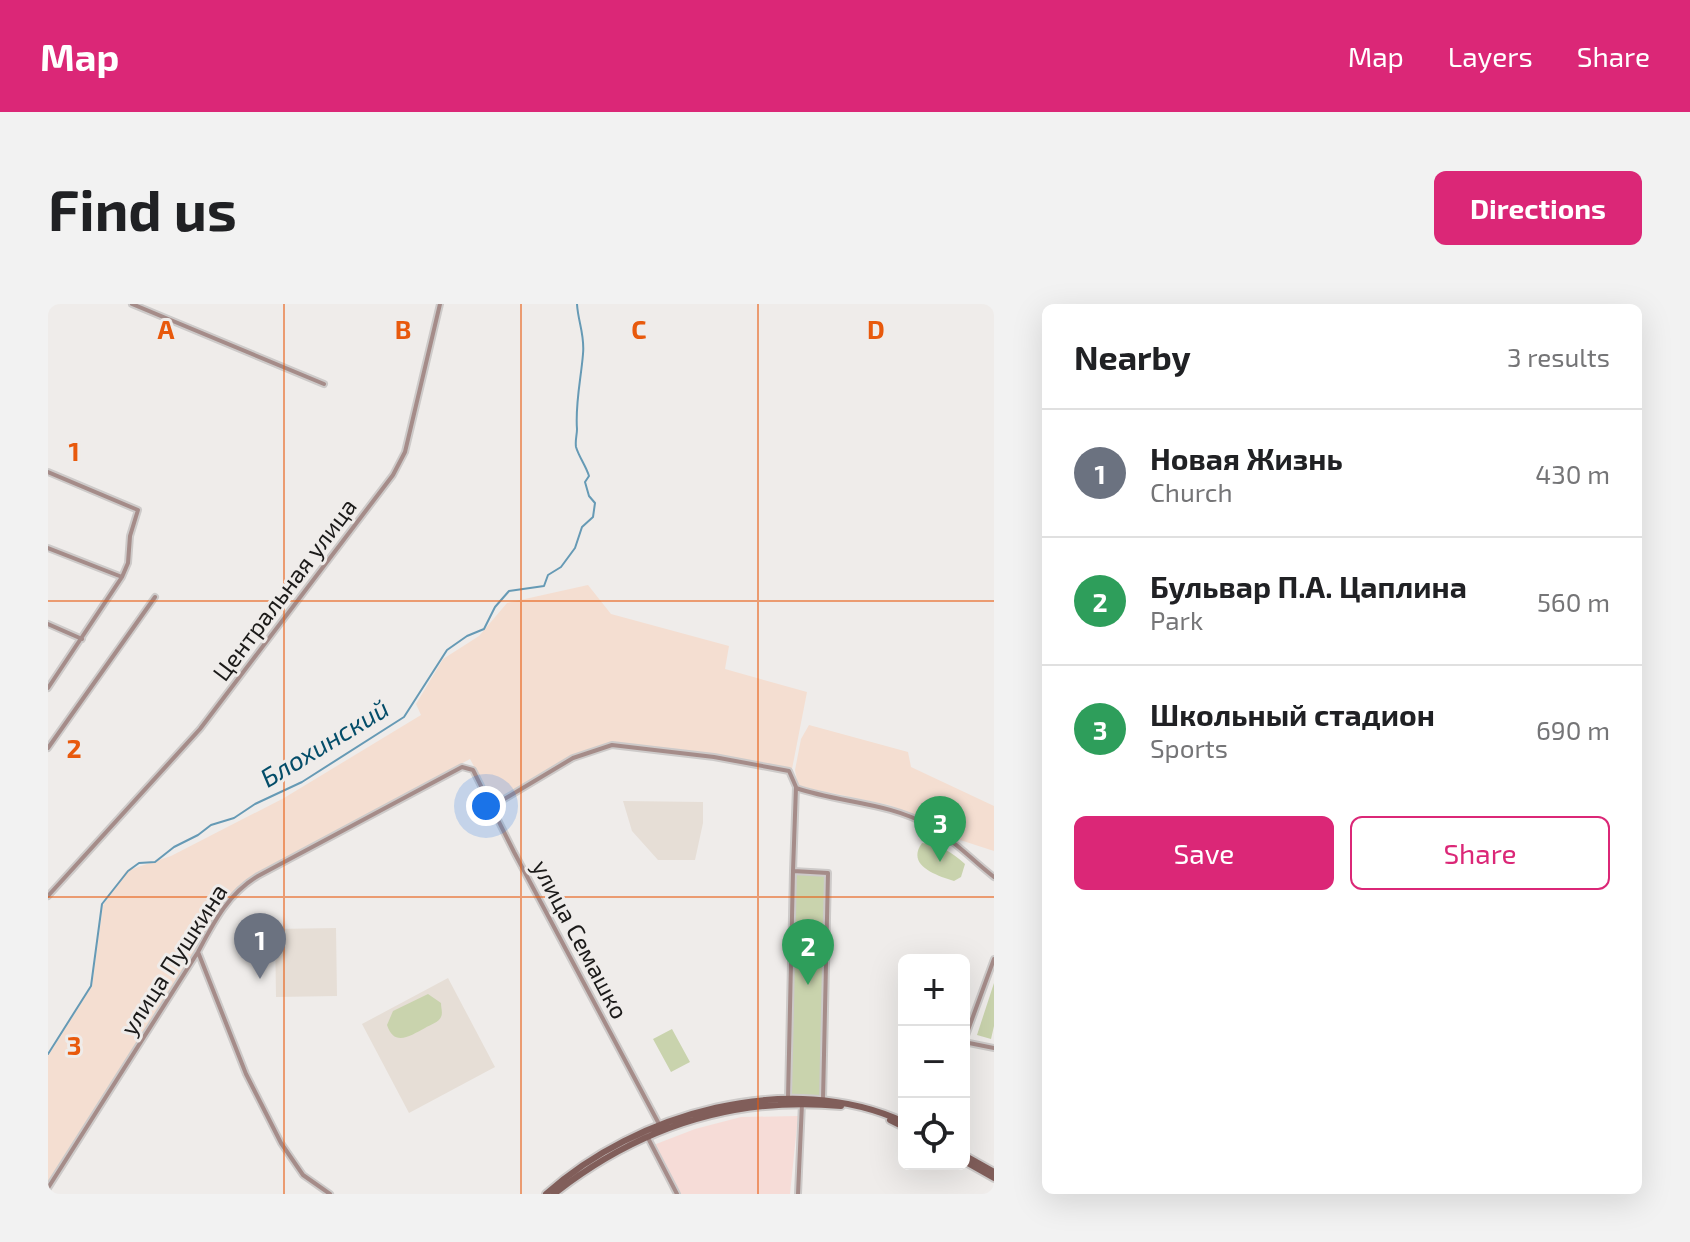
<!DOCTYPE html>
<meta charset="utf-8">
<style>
:root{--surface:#fff;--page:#f2f2f2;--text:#202124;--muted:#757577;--line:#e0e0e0;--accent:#db2777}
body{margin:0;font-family:"Exo 2",sans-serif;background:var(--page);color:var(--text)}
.controls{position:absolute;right:24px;bottom:24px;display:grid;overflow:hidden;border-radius:12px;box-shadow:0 8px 32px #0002}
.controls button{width:72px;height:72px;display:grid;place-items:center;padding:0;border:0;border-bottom:2px solid var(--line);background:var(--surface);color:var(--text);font:40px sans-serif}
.you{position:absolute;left:438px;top:502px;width:28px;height:28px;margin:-20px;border:6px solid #fff;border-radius:50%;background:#1a73e8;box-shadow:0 0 0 12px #1a73e833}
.badge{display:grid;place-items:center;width:52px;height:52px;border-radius:50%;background:var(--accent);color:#fff;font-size:26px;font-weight:700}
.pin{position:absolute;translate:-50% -66px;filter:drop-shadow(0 2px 4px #0008)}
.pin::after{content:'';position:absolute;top:42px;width:28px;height:24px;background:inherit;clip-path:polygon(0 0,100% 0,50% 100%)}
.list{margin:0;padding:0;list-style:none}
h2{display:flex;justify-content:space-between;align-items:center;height:104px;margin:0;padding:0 32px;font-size:34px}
h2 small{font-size:26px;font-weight:400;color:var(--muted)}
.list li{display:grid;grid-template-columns:52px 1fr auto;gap:24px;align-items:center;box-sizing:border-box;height:128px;padding:0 32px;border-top:2px solid var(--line)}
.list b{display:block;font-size:30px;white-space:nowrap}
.list p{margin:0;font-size:26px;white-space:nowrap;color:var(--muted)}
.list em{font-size:26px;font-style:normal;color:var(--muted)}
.actions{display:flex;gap:16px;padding:24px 32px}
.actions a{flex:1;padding:18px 0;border:2px solid var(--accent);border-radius:12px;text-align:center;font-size:28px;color:var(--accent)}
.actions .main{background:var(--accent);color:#fff}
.icon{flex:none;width:44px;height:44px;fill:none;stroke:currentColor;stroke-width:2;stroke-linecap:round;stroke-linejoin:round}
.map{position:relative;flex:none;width:946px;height:890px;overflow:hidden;border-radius:12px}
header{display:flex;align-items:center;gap:48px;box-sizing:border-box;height:112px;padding:0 40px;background:var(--accent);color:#fff}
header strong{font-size:38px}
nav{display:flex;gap:44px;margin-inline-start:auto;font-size:28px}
.intro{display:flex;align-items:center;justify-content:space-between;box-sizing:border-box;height:192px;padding:0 48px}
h1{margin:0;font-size:56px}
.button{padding:20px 36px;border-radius:12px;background:var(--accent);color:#fff;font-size:28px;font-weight:700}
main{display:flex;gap:48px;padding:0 48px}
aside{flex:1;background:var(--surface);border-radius:12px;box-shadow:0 8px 32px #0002}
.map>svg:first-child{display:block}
</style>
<header>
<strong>Map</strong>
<nav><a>Map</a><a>Layers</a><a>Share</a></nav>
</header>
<div class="intro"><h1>Find us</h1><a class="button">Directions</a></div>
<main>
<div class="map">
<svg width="946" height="890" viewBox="0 0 946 890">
<rect width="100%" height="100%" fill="#efecea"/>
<path fill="#f6dcd7" d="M750 812 742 890H630L603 842 647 825 693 813Z"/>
<path fill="#f4ded1" d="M540 281 563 310 681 342 677 365 759 388 744 465 666 451 563 440 523 453 446 499 422 455 208 571 185 588 169 609 148 648 0 878V752L44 682 55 601 78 567 123 552 236 494 373 411 368 400 395 355 431 332 459 299Z
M761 421 860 448 863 463 946 502V547L909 535 882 517 841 501 750 482 747 466 753 435Z"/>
<path fill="#e6ded6" d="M575 497 655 498V519L647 556H610L584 527Z
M288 624 289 692 228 693 227 625Z
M400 674 447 763 361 809 314 720Z"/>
<path fill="#c9d3ad" d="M874 539C891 540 905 549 917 560L913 573 906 577C887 571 858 561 874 539Z
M749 570 776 571 778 575 772 792H745L743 788 747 572Z
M946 679V722L943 735 929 731Z
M380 690 393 699C393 704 395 709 393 713 391 718 382 721 377 724 362 732 346 743 339 721L345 707Z
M624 725 642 758 623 768 605 735Z"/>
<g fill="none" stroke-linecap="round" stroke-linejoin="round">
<path stroke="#669ab5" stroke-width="2" d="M0 750 43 682 54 600 80 567 91 559 107 558 126 543 150 531 163 521 186 514 207 500 254 478 356 413 399 346 419 332 436 325 447 303 461 287 496 282 500 271 513 263 527 244 534 223 545 213 547 199 541 192 537 178 541 172C538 162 531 153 528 143 527 136 529 131 529 125 527 100 533 75 535 50 537 31 530 18 529 0"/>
<defs>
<path id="minor" d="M84 0 276 80
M0 168 90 206 82 232 80 259 74 273 0 384
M0 244 74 273
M0 320 34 335
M0 444 107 293
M748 484C792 499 840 498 882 522 906 536 924 556 946 573
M443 503 525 454 564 441 666 453 741 467 748 483 745 567
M0 592 152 425 345 171 357 148 392 0
M150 648 198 770 233 839 255 871 282 890
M916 737 946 655
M916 738 946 744
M740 795 745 567 780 569 775 796
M600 834 629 890
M0 884 150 648C166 618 180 590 210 572L414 463 425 466 466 548 611 820
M750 890 754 799"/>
<path id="secondary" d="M842 816 856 823
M916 851 946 868
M916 857 946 874
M498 890C588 809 742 765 856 818
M506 890C591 823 685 792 793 802"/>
</defs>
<use href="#minor" stroke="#cdcac9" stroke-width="8"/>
<use href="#secondary" stroke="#cdcac9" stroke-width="10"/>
<use href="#minor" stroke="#a58c89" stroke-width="4"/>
<use href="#secondary" stroke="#815e5a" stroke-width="6"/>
</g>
<path fill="none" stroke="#e8590c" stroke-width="2" stroke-opacity="0.55" d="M236 0V890M473 0V890M710 0V890M0 297H946M0 593H946"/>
<g text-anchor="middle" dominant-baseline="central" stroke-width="6" stroke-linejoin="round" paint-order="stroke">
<g font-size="24" fill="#1b1a19" stroke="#efecea">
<text transform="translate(236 285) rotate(-53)">Центральная улица</text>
<text transform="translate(533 635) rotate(62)">улица Семашко</text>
<text transform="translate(125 655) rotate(-57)">улица Пушкина</text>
</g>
<g font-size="26" font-style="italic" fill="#044d69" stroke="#efecea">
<text transform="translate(276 438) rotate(-31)">Блохинский</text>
</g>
</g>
<g font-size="26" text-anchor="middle" font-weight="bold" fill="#e8590c" stroke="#efecea" stroke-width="6" stroke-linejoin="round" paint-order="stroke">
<text x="118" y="35">A</text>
<text x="355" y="35">B</text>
<text x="591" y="35">C</text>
<text x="828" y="35">D</text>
<text x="26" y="157">1</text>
<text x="26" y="454">2</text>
<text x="26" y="751">3</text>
</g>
</svg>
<div class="controls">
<button>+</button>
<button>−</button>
<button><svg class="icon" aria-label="locate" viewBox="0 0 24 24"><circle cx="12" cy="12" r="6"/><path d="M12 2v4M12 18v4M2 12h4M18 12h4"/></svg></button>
</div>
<div class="you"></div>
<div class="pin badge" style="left:212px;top:675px;background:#6b7280">1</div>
<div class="pin badge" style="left:760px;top:681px;background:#2e9e5b">2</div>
<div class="pin badge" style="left:892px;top:558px;background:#2e9e5b">3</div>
</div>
<aside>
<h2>Nearby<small>3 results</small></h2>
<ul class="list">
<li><span class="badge" style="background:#6b7280">1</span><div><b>Новая Жизнь</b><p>Church</p></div><em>430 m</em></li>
<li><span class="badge" style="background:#2e9e5b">2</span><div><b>Бульвар П.А. Цаплина</b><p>Park</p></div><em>560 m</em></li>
<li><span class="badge" style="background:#2e9e5b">3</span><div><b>Школьный стадион</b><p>Sports</p></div><em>690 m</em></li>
</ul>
<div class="actions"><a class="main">Save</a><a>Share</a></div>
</aside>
</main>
